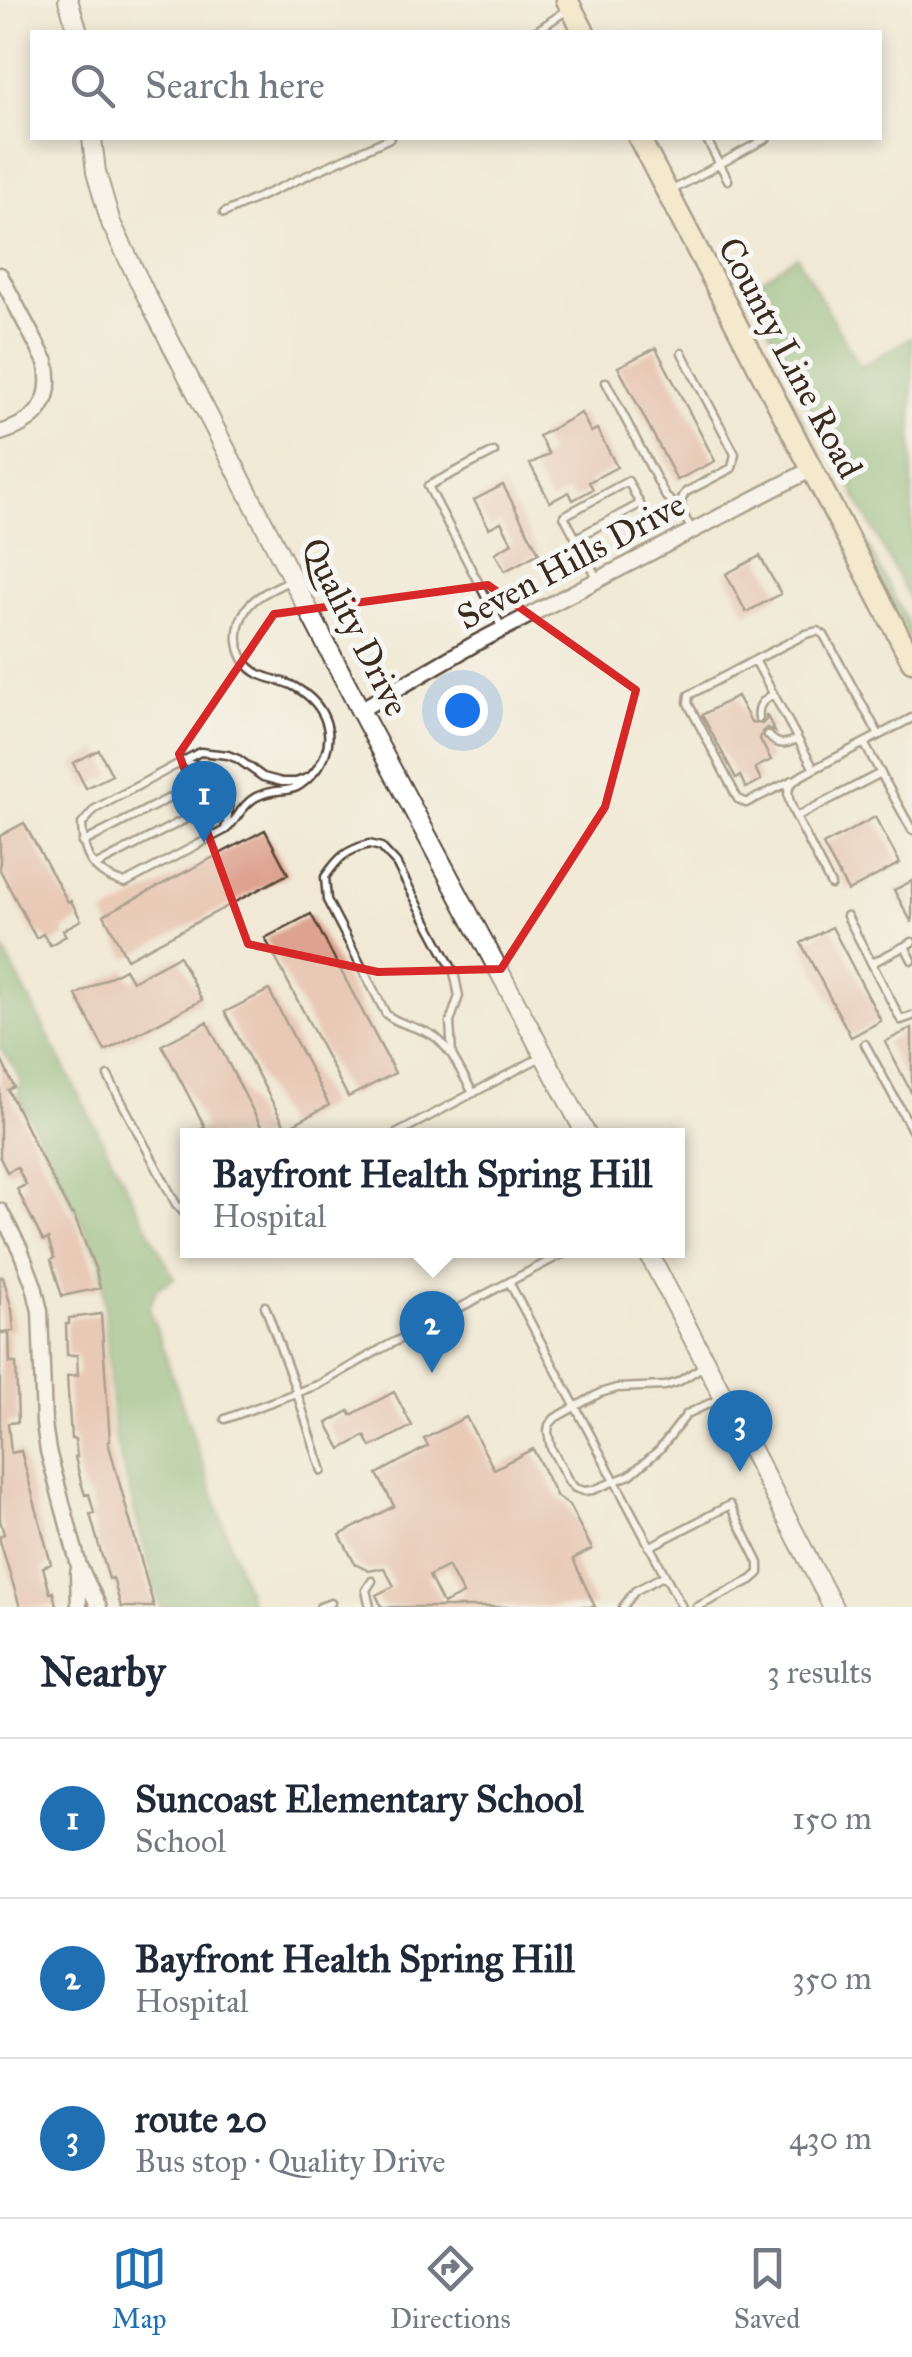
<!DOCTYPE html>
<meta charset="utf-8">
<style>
:root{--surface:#fff;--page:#f6f6f7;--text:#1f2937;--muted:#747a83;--line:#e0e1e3;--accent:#1f6fb2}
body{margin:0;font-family:"IM FELL Great Primer",serif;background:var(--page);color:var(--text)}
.you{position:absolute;left:462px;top:710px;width:35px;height:35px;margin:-25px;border:8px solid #fff;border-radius:50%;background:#1a73e8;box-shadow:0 0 0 15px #1a73e833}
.badge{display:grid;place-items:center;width:65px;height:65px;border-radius:50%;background:var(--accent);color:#fff;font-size:32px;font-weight:700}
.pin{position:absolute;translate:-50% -82px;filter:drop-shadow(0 2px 5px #0008)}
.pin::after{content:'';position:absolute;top:52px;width:35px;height:30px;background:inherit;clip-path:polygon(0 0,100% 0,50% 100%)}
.popup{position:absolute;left:180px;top:1128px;width:505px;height:130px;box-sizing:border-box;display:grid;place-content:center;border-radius:0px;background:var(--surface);filter:drop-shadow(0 2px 8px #0005);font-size:32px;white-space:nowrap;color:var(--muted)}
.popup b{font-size:38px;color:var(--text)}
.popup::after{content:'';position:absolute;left:50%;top:100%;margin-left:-20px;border:20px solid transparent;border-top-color:var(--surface)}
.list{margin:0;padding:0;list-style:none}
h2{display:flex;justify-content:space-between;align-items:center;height:130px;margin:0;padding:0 40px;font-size:42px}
h2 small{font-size:32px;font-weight:400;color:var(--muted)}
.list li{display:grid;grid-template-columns:65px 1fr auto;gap:30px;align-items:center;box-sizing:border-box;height:160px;padding:0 40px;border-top:2px solid var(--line)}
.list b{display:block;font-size:38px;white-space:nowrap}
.list p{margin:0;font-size:32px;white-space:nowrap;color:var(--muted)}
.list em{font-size:32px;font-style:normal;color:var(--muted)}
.icon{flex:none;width:55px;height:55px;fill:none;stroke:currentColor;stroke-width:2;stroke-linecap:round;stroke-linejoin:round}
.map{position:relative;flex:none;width:912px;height:1607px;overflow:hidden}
.search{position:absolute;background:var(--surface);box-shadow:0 5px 15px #0003;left:30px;right:30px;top:30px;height:110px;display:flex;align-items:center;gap:25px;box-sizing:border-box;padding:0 35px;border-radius:0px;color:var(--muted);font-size:38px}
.sheet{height:610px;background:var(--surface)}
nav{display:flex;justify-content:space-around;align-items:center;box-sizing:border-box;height:140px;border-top:2px solid var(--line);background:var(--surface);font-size:28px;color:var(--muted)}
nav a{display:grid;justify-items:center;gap:5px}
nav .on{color:var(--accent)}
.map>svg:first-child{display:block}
</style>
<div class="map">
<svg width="912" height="1607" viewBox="0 0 912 1607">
<rect width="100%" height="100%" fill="#f6f6f2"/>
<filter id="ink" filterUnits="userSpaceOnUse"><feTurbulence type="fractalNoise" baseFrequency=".01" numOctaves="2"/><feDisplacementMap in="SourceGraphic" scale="20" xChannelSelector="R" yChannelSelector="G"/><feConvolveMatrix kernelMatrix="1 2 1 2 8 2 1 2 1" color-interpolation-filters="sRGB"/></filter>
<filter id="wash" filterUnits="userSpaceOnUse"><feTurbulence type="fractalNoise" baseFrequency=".0048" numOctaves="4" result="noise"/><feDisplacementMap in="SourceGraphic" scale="40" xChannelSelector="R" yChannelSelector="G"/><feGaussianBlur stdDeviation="2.25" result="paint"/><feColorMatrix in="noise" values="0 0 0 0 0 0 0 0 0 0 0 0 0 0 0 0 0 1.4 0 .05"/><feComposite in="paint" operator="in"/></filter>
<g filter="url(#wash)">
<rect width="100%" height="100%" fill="#f1e9d5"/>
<path fill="#78b06e" stroke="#5a6d46" stroke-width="2.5" d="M797 256 860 367 912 337V604L748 289Z
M737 296 912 631V645L732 300Z
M0 943 174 1278 156 1289 149 1308 252 1607H160L114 1435 101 1261 18 1095 21 1082 13 1065 0 1048Z"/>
<g id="blocks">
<path fill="#dea390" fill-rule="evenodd" d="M656 348 715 461 677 480 618 367Z
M581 413 591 432 597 429 617 467 589 482 593 489 573 500 569 492 550 502 530 464 549 454 539 436Z
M503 485 539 553 505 571 495 553 512 543 501 522 489 528 474 500Z
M760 556 781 594 746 612 726 574Z
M737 696 751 722 762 724 766 720V714L775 732 767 728 762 732 760 739 771 760 755 768 761 780 746 788 740 776 736 778 702 715Z
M99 750 112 775 86 788 73 763Z
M875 817 900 863 848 891 823 845Z
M24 823 68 902 71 901 81 920 63 930 66 936 50 945 43 934 36 938 0 870V836Z
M265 830 288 874 127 959 104 915Z
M912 881V923L894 890Z
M311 914 395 1073 348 1097 265 938Z
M832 927 881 1021 851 1037 801 943Z
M179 956 202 1000 105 1051 76 995 125 969 132 981Z
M269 990 329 1105 286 1128 225 1012Z
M207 1022 266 1136H189L205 1127 162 1045Z
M912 1028V1094L885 1042Z
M0 1057 14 1087 8 1090 46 1167 71 1214 73 1213 95 1268 100 1288 62 1296 51 1260 54 1258 48 1239 43 1241 17 1189 26 1185 17 1167 7 1172 0 1158Z
M0 1277H3L12 1310 14 1331 0 1332Z
M101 1314 110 1441 108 1442 154 1607H121L113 1578 109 1579 101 1553 90 1514 94 1513 89 1494 85 1495 81 1482 75 1457H77L75 1439H71L67 1376 78 1375 77 1355H67L66 1324H69V1318Z
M0 1333H9L10 1363H16L18 1422 8 1423 11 1453 21 1451 51 1564 43 1567 50 1593 53 1592 56 1605 48 1607H20L0 1541V1535L4 1534 0 1520Z
M394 1392 412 1426 371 1447 365 1436 341 1449 327 1423 349 1411 351 1415Z
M466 1417 494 1469 533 1449 557 1497 569 1505 592 1549 573 1559 595 1607H382L376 1595 394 1586 384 1568 369 1571 355 1564 340 1535 394 1506 377 1474 428 1446 424 1439ZM448 1566 463 1594 443 1604 429 1576Z"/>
</g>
</g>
<g filter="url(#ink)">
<use href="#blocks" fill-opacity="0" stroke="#564739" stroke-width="2.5"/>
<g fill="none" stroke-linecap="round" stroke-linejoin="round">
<defs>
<path id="service" d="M535 32 570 8
M706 138 728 180
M669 192 767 138
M224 213 390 138
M682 353 735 454 732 468 686 492C675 505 685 517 692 530
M606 382 666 497 680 508
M494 452 428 486 502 628
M576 538 640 504 628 481 564 516 598 580
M292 579C278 587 257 594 247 608 232 630 235 661 259 674 270 680 284 680 295 687 327 705 340 739 316 770 291 801 283 783 256 797 241 805 237 821 225 830L125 883C93 874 83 857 82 824L95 809 200 752 228 755 238 759 263 777 282 782H296L307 778
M755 660 689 695 688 703 738 799 746 803 793 780
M759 718C757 705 763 701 773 694
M768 735C777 746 785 745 797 739
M879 735 824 635 818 631 806 634 755 660 814 769 912 718
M864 743 912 830
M183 762C220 770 236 792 225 829
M814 769C786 783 782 788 796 817L881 773
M796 817 831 885
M82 843 214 775
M369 844 381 847 396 863 454 972 459 996 450 1022 452 1055C446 1048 441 1041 434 1036 418 1026 400 1026 386 1014L327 900 325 877C339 857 345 851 369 844Z
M95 866 228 797
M847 916 901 1020 912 1016
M912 942 905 946 912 960
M872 963 905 946
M865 1044 912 1130
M452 1055 473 1093
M108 1076 176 1204 187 1216
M392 1136 541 1057
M509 1282 682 1607
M265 1306 297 1393 322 1471
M705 1365 678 1382 665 1386 617 1388 600 1393 555 1418 549 1425 548 1432 551 1448 569 1482 575 1488 584 1491 593 1490 630 1475 659 1450 687 1414 721 1398
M225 1419 320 1384 381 1349 570 1250
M649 1547 730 1505 759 1563V1573L751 1580 697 1607
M320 1607 331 1603
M370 1607 366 1590 372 1581
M623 1607 635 1591 665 1575"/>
<path id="minor" d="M0 275 46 362C55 402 37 422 0 433
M360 710 476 643 812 469
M0 1211 20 1249 34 1286 40 1311 44 1424 48 1451 79 1566 99 1607
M78 1572 79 1607"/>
<path id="tertiary" d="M68 0 78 32
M92 138 96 172 111 223 144 291 360 710 587 1136
M647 1250 833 1607"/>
<path id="secondary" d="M567 0 584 32
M639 138 912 661"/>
</defs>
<use href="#service" stroke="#564739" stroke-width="11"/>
<use href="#minor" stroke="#564739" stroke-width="19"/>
<use href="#tertiary" stroke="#564739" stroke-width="22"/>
<use href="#secondary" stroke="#564739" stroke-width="25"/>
<use href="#service" stroke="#fff" stroke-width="6"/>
<use href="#minor" stroke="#fff" stroke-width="14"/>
<use href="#tertiary" stroke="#fff" stroke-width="18"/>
<use href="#secondary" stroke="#f9e7c3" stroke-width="20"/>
</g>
</g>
<path d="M0 0H912V1607H0ZM488 585 636 690 605 807 501 969 378 972 248 944 179 754 274 614Z" fill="#f1e9d5" fill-opacity=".55" fill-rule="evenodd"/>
<path fill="none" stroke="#d62828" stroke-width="8" stroke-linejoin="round" d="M488 585 636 690 605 807 501 969 378 972 248 944 179 754 274 614Z"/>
<g text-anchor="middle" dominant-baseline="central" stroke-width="10" stroke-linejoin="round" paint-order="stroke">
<g font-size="35" fill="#3b2a1e" stroke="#f6f6f2">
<text transform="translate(790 358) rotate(62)">County Line Road</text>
<text transform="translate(571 561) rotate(-28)">Seven Hills Drive</text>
<text transform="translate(355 627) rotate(63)">Quality Drive</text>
</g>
</g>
</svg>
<div class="you"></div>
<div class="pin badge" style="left:204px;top:843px">1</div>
<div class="pin badge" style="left:432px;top:1373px">2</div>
<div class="popup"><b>Bayfront Health Spring Hill</b>Hospital</div>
<div class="pin badge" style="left:740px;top:1472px">3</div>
<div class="search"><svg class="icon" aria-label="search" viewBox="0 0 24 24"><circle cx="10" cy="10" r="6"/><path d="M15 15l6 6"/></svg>Search here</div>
</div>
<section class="sheet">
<h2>Nearby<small>3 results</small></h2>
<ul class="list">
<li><span class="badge">1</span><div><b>Suncoast Elementary School</b><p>School</p></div><em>150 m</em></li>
<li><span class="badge">2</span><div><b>Bayfront Health Spring Hill</b><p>Hospital</p></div><em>350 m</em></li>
<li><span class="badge">3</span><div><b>route 20</b><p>Bus stop · Quality Drive</p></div><em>430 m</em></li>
</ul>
</section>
<nav>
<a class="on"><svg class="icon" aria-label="map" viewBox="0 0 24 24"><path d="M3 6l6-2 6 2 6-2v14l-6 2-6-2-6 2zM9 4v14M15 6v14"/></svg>Map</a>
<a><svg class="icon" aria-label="directions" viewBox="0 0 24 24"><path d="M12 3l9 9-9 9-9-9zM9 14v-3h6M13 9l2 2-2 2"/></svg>Directions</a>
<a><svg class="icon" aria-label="saved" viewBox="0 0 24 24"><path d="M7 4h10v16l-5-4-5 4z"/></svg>Saved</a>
</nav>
